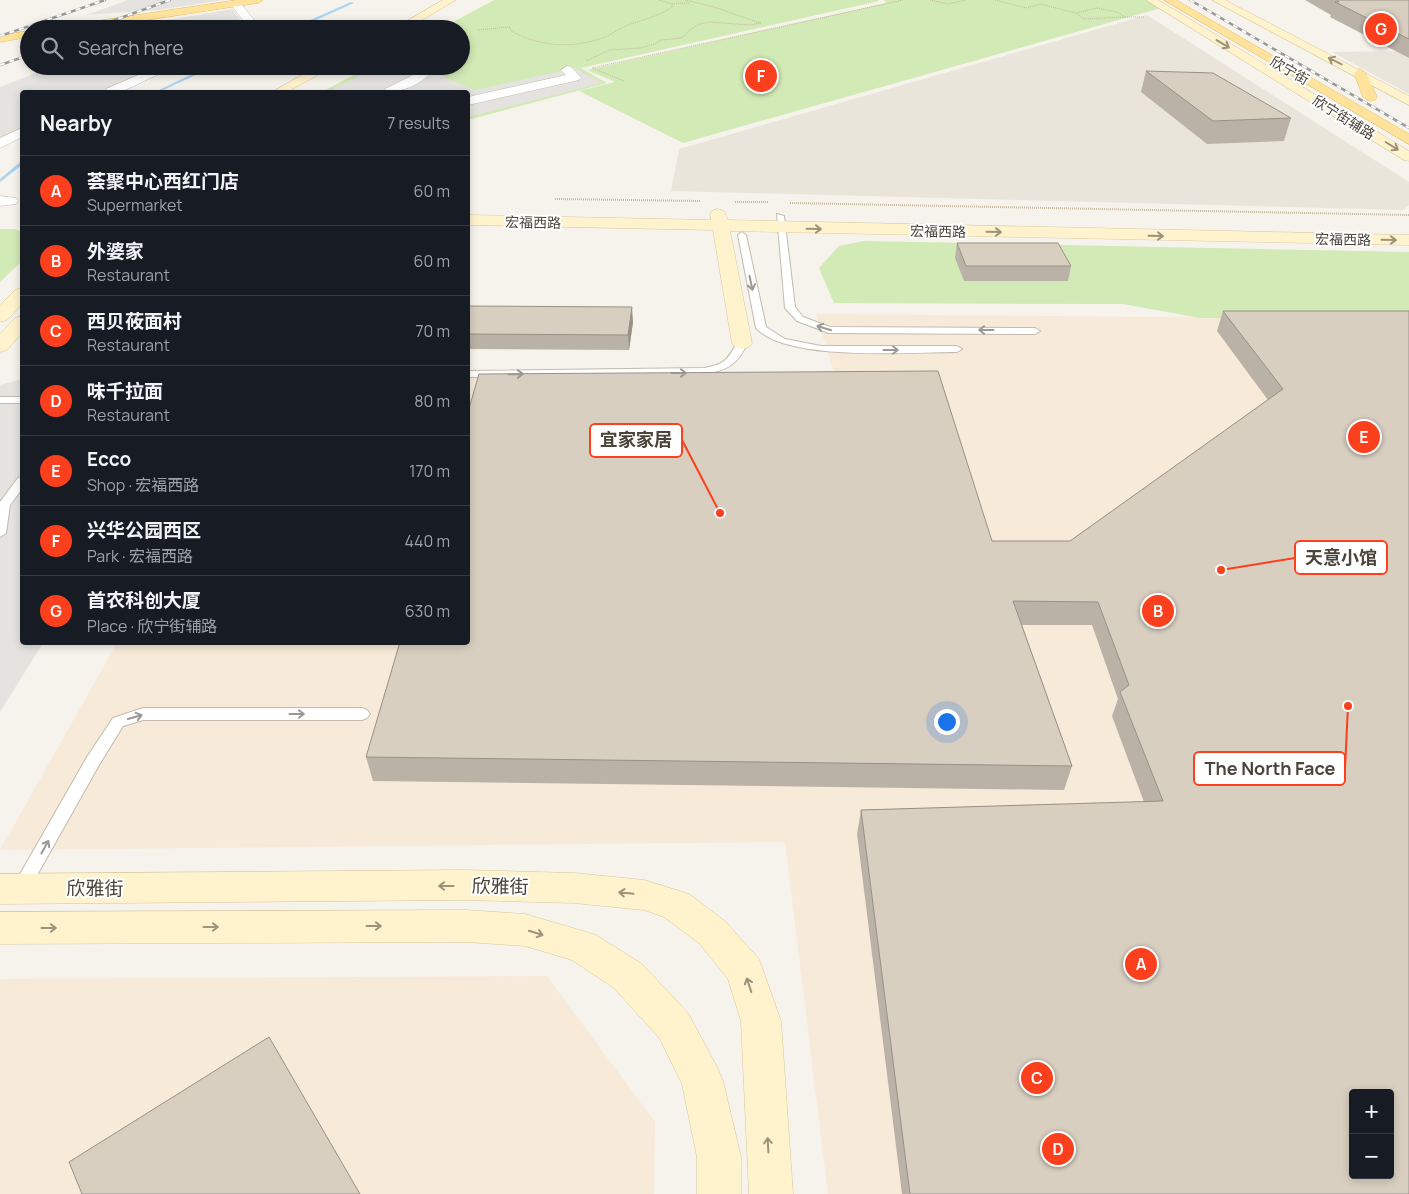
<!DOCTYPE html>
<meta charset="utf-8">
<style>
:root{--surface:#171b24;--page:#242831;--text:#f1f3f6;--muted:#9ea1a6;--line:#363941;--accent:#fc3f1d}
body{margin:0;font-family:Manrope,"Noto Sans SC",sans-serif;background:var(--page);color:var(--text)}
.controls{position:absolute;right:15px;bottom:15px;display:grid;overflow:hidden;border-radius:5px;box-shadow:0 2px 8px #0003}
.controls button{width:45px;height:45px;display:grid;place-items:center;padding:0;border:0;border-bottom:1px solid var(--line);background:var(--surface);color:var(--text);font:25px sans-serif}
.you{position:absolute;left:946px;top:721px;width:18px;height:18px;margin:-12px;border:4px solid #fff;border-radius:50%;background:#1a73e8;box-shadow:0 0 0 8px #1a73e833}
.badge{display:grid;place-items:center;width:32px;height:32px;border-radius:50%;background:var(--accent);color:#fff;font-size:16px;font-weight:700}
.pin{position:absolute;translate:-50% -50%;border:2px solid #fff;box-shadow:0 1px 5px #0006}
.list{margin:0;padding:0;list-style:none}
h2{display:flex;justify-content:space-between;align-items:center;height:65px;margin:0;padding:0 20px;font-size:21px}
h2 small{font-size:16px;font-weight:400;color:var(--muted)}
.list li{display:grid;grid-template-columns:32px 1fr auto;gap:15px;align-items:center;box-sizing:border-box;height:70px;padding:0 20px;border-top:1px solid var(--line)}
.list b{display:block;font-size:19px;white-space:nowrap}
.list p{margin:0;font-size:16px;white-space:nowrap;color:var(--muted)}
.list em{font-size:16px;font-style:normal;color:var(--muted)}
.icon{flex:none;width:28px;height:28px;fill:none;stroke:currentColor;stroke-width:2;stroke-linecap:round;stroke-linejoin:round}
.map{position:relative;flex:none;width:1409px;height:1194px;overflow:hidden}
.search{position:absolute;background:var(--surface);box-shadow:0 2px 8px #0003;left:20px;top:20px;width:450px;height:55px;display:flex;align-items:center;gap:12px;box-sizing:border-box;padding:0 18px;border-radius:28px;color:var(--muted);font-size:19px}
.panel{position:absolute;background:var(--surface);box-shadow:0 2px 8px #0003;left:20px;top:90px;width:450px;height:555px;border-radius:5px}
.map>svg:first-child{display:block}
</style>
<div class="map">
<svg width="1409" height="1194" viewBox="0 0 1409 1194">
<rect width="100%" height="100%" fill="#f6f3ec"/>
<path fill="#eae5da" d="M1147 15 1409 182V205L1403 210 671 191 679 149Z
M1409 51V94L1332 52Z"/>
<path fill="#f7ead8" fill-rule="evenodd" d="M816 314 1409 319V1194H828L785 842 0 850 117 643 468 642V373L835 375ZM1353 1093H1390V1175H1353Z
M547 976 655 1122 654 1194H0V979Z"/>
<path fill="#d2eab5" d="M494 0H878L879 1 581 68 607 83 468 120V92H322L370 66H461V29H440Z
M884 0H1148L1161 8 683 143 579 91 615 82 587 70 886 3Z
M0 229H15L22 232V261L0 282Z
M864 241 1409 252V318H1200L1123 304 834 303 819 268 839 246Z"/>
<path fill="#e5e3e0" d="M128 0H223L158 10 86 15Z
M233 9 245 27 242 29H112Z
M54 66H159L100 92H22V127L0 137V87Z
M377 66 427 70 475 90 575 68 602 83 468 117V92H328Z
M22 379V642L43 643 0 712V385Z"/>
<g fill="none" stroke-linecap="round" stroke-linejoin="round">
<path fill="#a9d4f2" fill-rule="evenodd" d="M351 2 354 3 296 29H290Z
M209 66H215L159 92H155Z
M20 162H22V165L0 182V179Z"/>
<defs>
<path id="lane" d="M777 214 784 216 795 307 803 317 830 327 1035 328 1040 331 1035 334 829 333 797 321 785 308Z
M742 232 746 235 766 327 785 339 821 346H957L962 349 957 352C910 352 787 362 756 328L738 235Z
M742 340 747 343C739 364 726 371 704 374L468 377V371L704 368C726 364 728 359 738 341Z
M0 397H22V403H0Z
M22 477V489L10 505 6 533 0 537V502L18 478Z
M143 708H362L367 710 370 714 367 718 362 720H143L123 726 99 765 27 893 21 896 15 893 12 888 15 883 87 757 113 718Z"/>
<path id="street" d="M236 0 239 1 258 25V29H247L248 27 230 3Z
M159 66H176L121 92H105L106 89Z
M414 66H429L433 70C422 85 402 92 384 92L385 89 417 73 419 71Z
M567 66 571 67 581 77 579 80 468 105V97L566 75 561 70Z
M22 128V137L0 148V138Z
M0 196 16 198 18 201 16 204 0 206Z"/>
<path id="secondary" d="M443 0H456L407 29H393Z
M1146 0H1158L1409 151V161L1404 160Z
M1212 0H1225L1409 96V105Z
M318 66H334L287 92H272Z
M718 209 724 211 728 220 1409 235V245L730 231 752 343 749 347 742 349 735 347 732 343 713 230 468 225V215L711 220 710 214 712 211Z
M22 288V304L7 320 0 322V305L15 290Z
M22 316V333L7 350 0 352V334L15 318Z
M465 870 574 873 644 880 689 894 726 922 759 959 781 1021 793 1194H749L741 1021 728 979 700 944 664 917 644 910 574 903 465 900 0 904V874Z
M466 910 525 914 583 931 596 935 642 964 688 1013 717 1067 723 1081 741 1157V1194H697V1157L682 1084 660 1039 614 988 572 960 525 946 466 942 0 944V912Z"/>
<path id="primary" d="M237 0H263L258 3 88 29H59L64 26Z
M1164 0H1176L1409 134V144Z
M29 31V37L0 42V36Z
M1360 69 1366 73 1377 97 1375 100 1370 101 1363 97 1354 73Z"/>
</defs>
<use href="#lane" stroke="#c2bbae" stroke-width="2"/>
<use href="#street" stroke="#c2bbae" stroke-width="1"/>
<use href="#secondary" stroke="#d6c79b" stroke-width="1"/>
<use href="#primary" stroke="#e6c16a" stroke-width="1"/>
<path stroke="#c4b79f" stroke-width="1" stroke-dasharray="1 1" stroke-linecap="butt" d="M685 0 714 7 760 23
M930 0 948 4 966 0
M995 0 1027 8 1040 4 1076 13
M672 4 689 3
M1097 8 1117 12 1125 17 1084 19 1076 13Z
M1125 17H1144
M477 30 510 27 511 31C540 47 574 49 605 37 612 34 618 29 626 26 641 20 658 17 672 7V4L659 0
M586 61 609 50 640 48 655 44 661 40 682 38 691 29 700 24 709 22 750 25 761 23
M624 81 592 68 903 0"/>
<path stroke="#c4b79f" stroke-width="2" stroke-dasharray="1 1" stroke-linecap="butt" d="M555 199 701 201
M735 202H769
M790 203 1409 215"/>
<use href="#lane" fill="#fff" fill-rule="evenodd"/>
<use href="#street" fill="#fff" fill-rule="evenodd"/>
<use href="#secondary" fill="#fff3cd" fill-rule="evenodd"/>
<use href="#primary" fill="#ffe39c" fill-rule="evenodd"/>
<defs>
<path id="rail" d="M1190 0 1409 128
M90 29 170 0
M0 36 105 0
M0 65 29 55"/>
</defs>
<use href="#rail" stroke="#9a9a9a" stroke-width="2.5"/>
<use href="#rail" stroke="#fff" stroke-width="2" stroke-dasharray="5" stroke-linecap="butt"/>
</g>
<path fill="#bab2a6" d="M1305 0H1409V58L1330 17 1331 15Z
M1146 71 1291 118 1284 141 1207 144 1141 92Z
M957 243 1071 266 1068 281H964L955 258Z
M468 306 633 322 629 350 468 349Z
M1223 311H1409V1194H902L857 834 861 810 1144 802 1112 716 1118 699 1092 625H1022L1072 766 1064 790 373 781 366 757 992 541H1070L1268 400 1217 331Z"/>
<path fill="#979187" d="M632 307 633 322 629 350 628 335Z"/>
<path fill="#d8cfc1" stroke="#979187" fill-rule="evenodd" d="M1337 0H1409V39L1335 2H1339Z
M1146 71 1213 73 1291 118 1213 121Z
M957 243H1058L1071 266H966Z
M468 306 632 307 628 335 468 334Z
M1223 311H1409V1194H910L861 810 1163 801 1120 692 1129 685 1098 602 1013 601 1072 766 366 757 400 642H468V412L479 374 938 371 992 541H1070L1283 389ZM1353 1093H1390V1175H1353Z
M269 1037 360 1194H82L69 1162Z"/>
<defs><path id="oneway-shaft" d="M-6 0H5M1.5-3L5.5 0L1.5 3" fill="none" stroke-width="1.6" stroke-linecap="round" stroke-linejoin="round" transform="scale(1.25)"/></defs>
<g stroke="#9c937c">
<use href="#oneway-shaft" transform="translate(1223 44) rotate(31)"/>
<use href="#oneway-shaft" transform="translate(1335 61) rotate(-153)"/>
<use href="#oneway-shaft" transform="translate(1392 146) rotate(32)"/>
<use href="#oneway-shaft" transform="translate(814 229) rotate(1)"/>
<use href="#oneway-shaft" transform="translate(994 232) rotate(1)"/>
<use href="#oneway-shaft" transform="translate(1156 236) rotate(1)"/>
<use href="#oneway-shaft" transform="translate(1389 240) rotate(1)"/>
<use href="#oneway-shaft" transform="translate(446 886) rotate(180)"/>
<use href="#oneway-shaft" transform="translate(626 893) rotate(-174)"/>
<use href="#oneway-shaft" transform="translate(374 926)"/>
<use href="#oneway-shaft" transform="translate(211 927)"/>
<use href="#oneway-shaft" transform="translate(49 928)"/>
<use href="#oneway-shaft" transform="translate(536 933) rotate(17)"/>
<use href="#oneway-shaft" transform="translate(749 985) rotate(-108)"/>
<use href="#oneway-shaft" transform="translate(768 1145) rotate(-93)"/>
</g>
<g stroke="#9c9892">
<use href="#oneway-shaft" transform="translate(751 283) rotate(78)"/>
<use href="#oneway-shaft" transform="translate(824 328) rotate(-163)"/>
<use href="#oneway-shaft" transform="translate(986 330) rotate(-180)"/>
<use href="#oneway-shaft" transform="translate(891 350)"/>
<use href="#oneway-shaft" transform="translate(679 373)"/>
<use href="#oneway-shaft" transform="translate(516 374) rotate(-1)"/>
<use href="#oneway-shaft" transform="translate(297 714)"/>
<use href="#oneway-shaft" transform="translate(135 717) rotate(-16)"/>
<use href="#oneway-shaft" transform="translate(45 847) rotate(-61)"/>
</g>
<g text-anchor="middle" dominant-baseline="central" stroke-width="4" stroke-linejoin="round" paint-order="stroke">
<g font-size="14" fill="#4b4439" stroke="#fff">
<text transform="translate(1290 70) rotate(30)">欣宁街</text>
<text transform="translate(1344 117) rotate(32)">欣宁街辅路</text>
<text transform="translate(533 222) rotate(1)">宏福西路</text>
<text transform="translate(938 231) rotate(1)">宏福西路</text>
<text transform="translate(1343 239) rotate(1)">宏福西路</text>
</g>
<g font-size="19" fill="#4b4439" stroke="#fff">
<text transform="translate(500 886) rotate(1)">欣雅街</text>
<text x="95" y="888">欣雅街</text>
</g>
</g>
<path fill="none" stroke="#fc3f1d" stroke-width="2" d="M720 513L682 440M1221 570L1295 558M1348 706L1345 769"/>
<g fill="#fc3f1d" stroke="#fff" stroke-width="2">
<circle cx="720" cy="513" r="5"/>
<circle cx="1221" cy="570" r="5"/>
<circle cx="1348" cy="706" r="5"/>
</g>
<g fill="#fff" stroke="#fc3f1d" stroke-width="2">
<rect x="590" y="424" width="92" height="33" rx="5"/>
<rect x="1295" y="541" width="92" height="33" rx="5"/>
<rect x="1194" y="752" width="151" height="33" rx="5"/>
</g>
<g font-size="18" text-anchor="middle" font-weight="bold" fill="#4b4439">
<text x="636" y="446">宜家家居</text>
<text x="1341" y="564">天意小馆</text>
<text x="1270" y="775">The North Face</text>
</g>
</svg>
<div class="controls">
<button>+</button>
<button>−</button>
</div>
<div class="you"></div>
<div class="pin badge" style="left:1141px;top:964px">A</div>
<div class="pin badge" style="left:1158px;top:611px">B</div>
<div class="pin badge" style="left:1037px;top:1078px">C</div>
<div class="pin badge" style="left:1058px;top:1149px">D</div>
<div class="pin badge" style="left:1364px;top:437px">E</div>
<div class="pin badge" style="left:761px;top:76px">F</div>
<div class="pin badge" style="left:1381px;top:29px">G</div>
<div class="search"><svg class="icon" aria-label="search" viewBox="0 0 24 24"><circle cx="10" cy="10" r="6"/><path d="M15 15l6 6"/></svg>Search here</div>
<section class="panel">
<h2>Nearby<small>7 results</small></h2>
<ul class="list">
<li><span class="badge">A</span><div><b>荟聚中心西红门店</b><p>Supermarket</p></div><em>60 m</em></li>
<li><span class="badge">B</span><div><b>外婆家</b><p>Restaurant</p></div><em>60 m</em></li>
<li><span class="badge">C</span><div><b>西贝莜面村</b><p>Restaurant</p></div><em>70 m</em></li>
<li><span class="badge">D</span><div><b>味千拉面</b><p>Restaurant</p></div><em>80 m</em></li>
<li><span class="badge">E</span><div><b>Ecco</b><p>Shop · 宏福西路</p></div><em>170 m</em></li>
<li><span class="badge">F</span><div><b>兴华公园西区</b><p>Park · 宏福西路</p></div><em>440 m</em></li>
<li><span class="badge">G</span><div><b>首农科创大厦</b><p>Place · 欣宁街辅路</p></div><em>630 m</em></li>
</ul>
</section>
</div>
